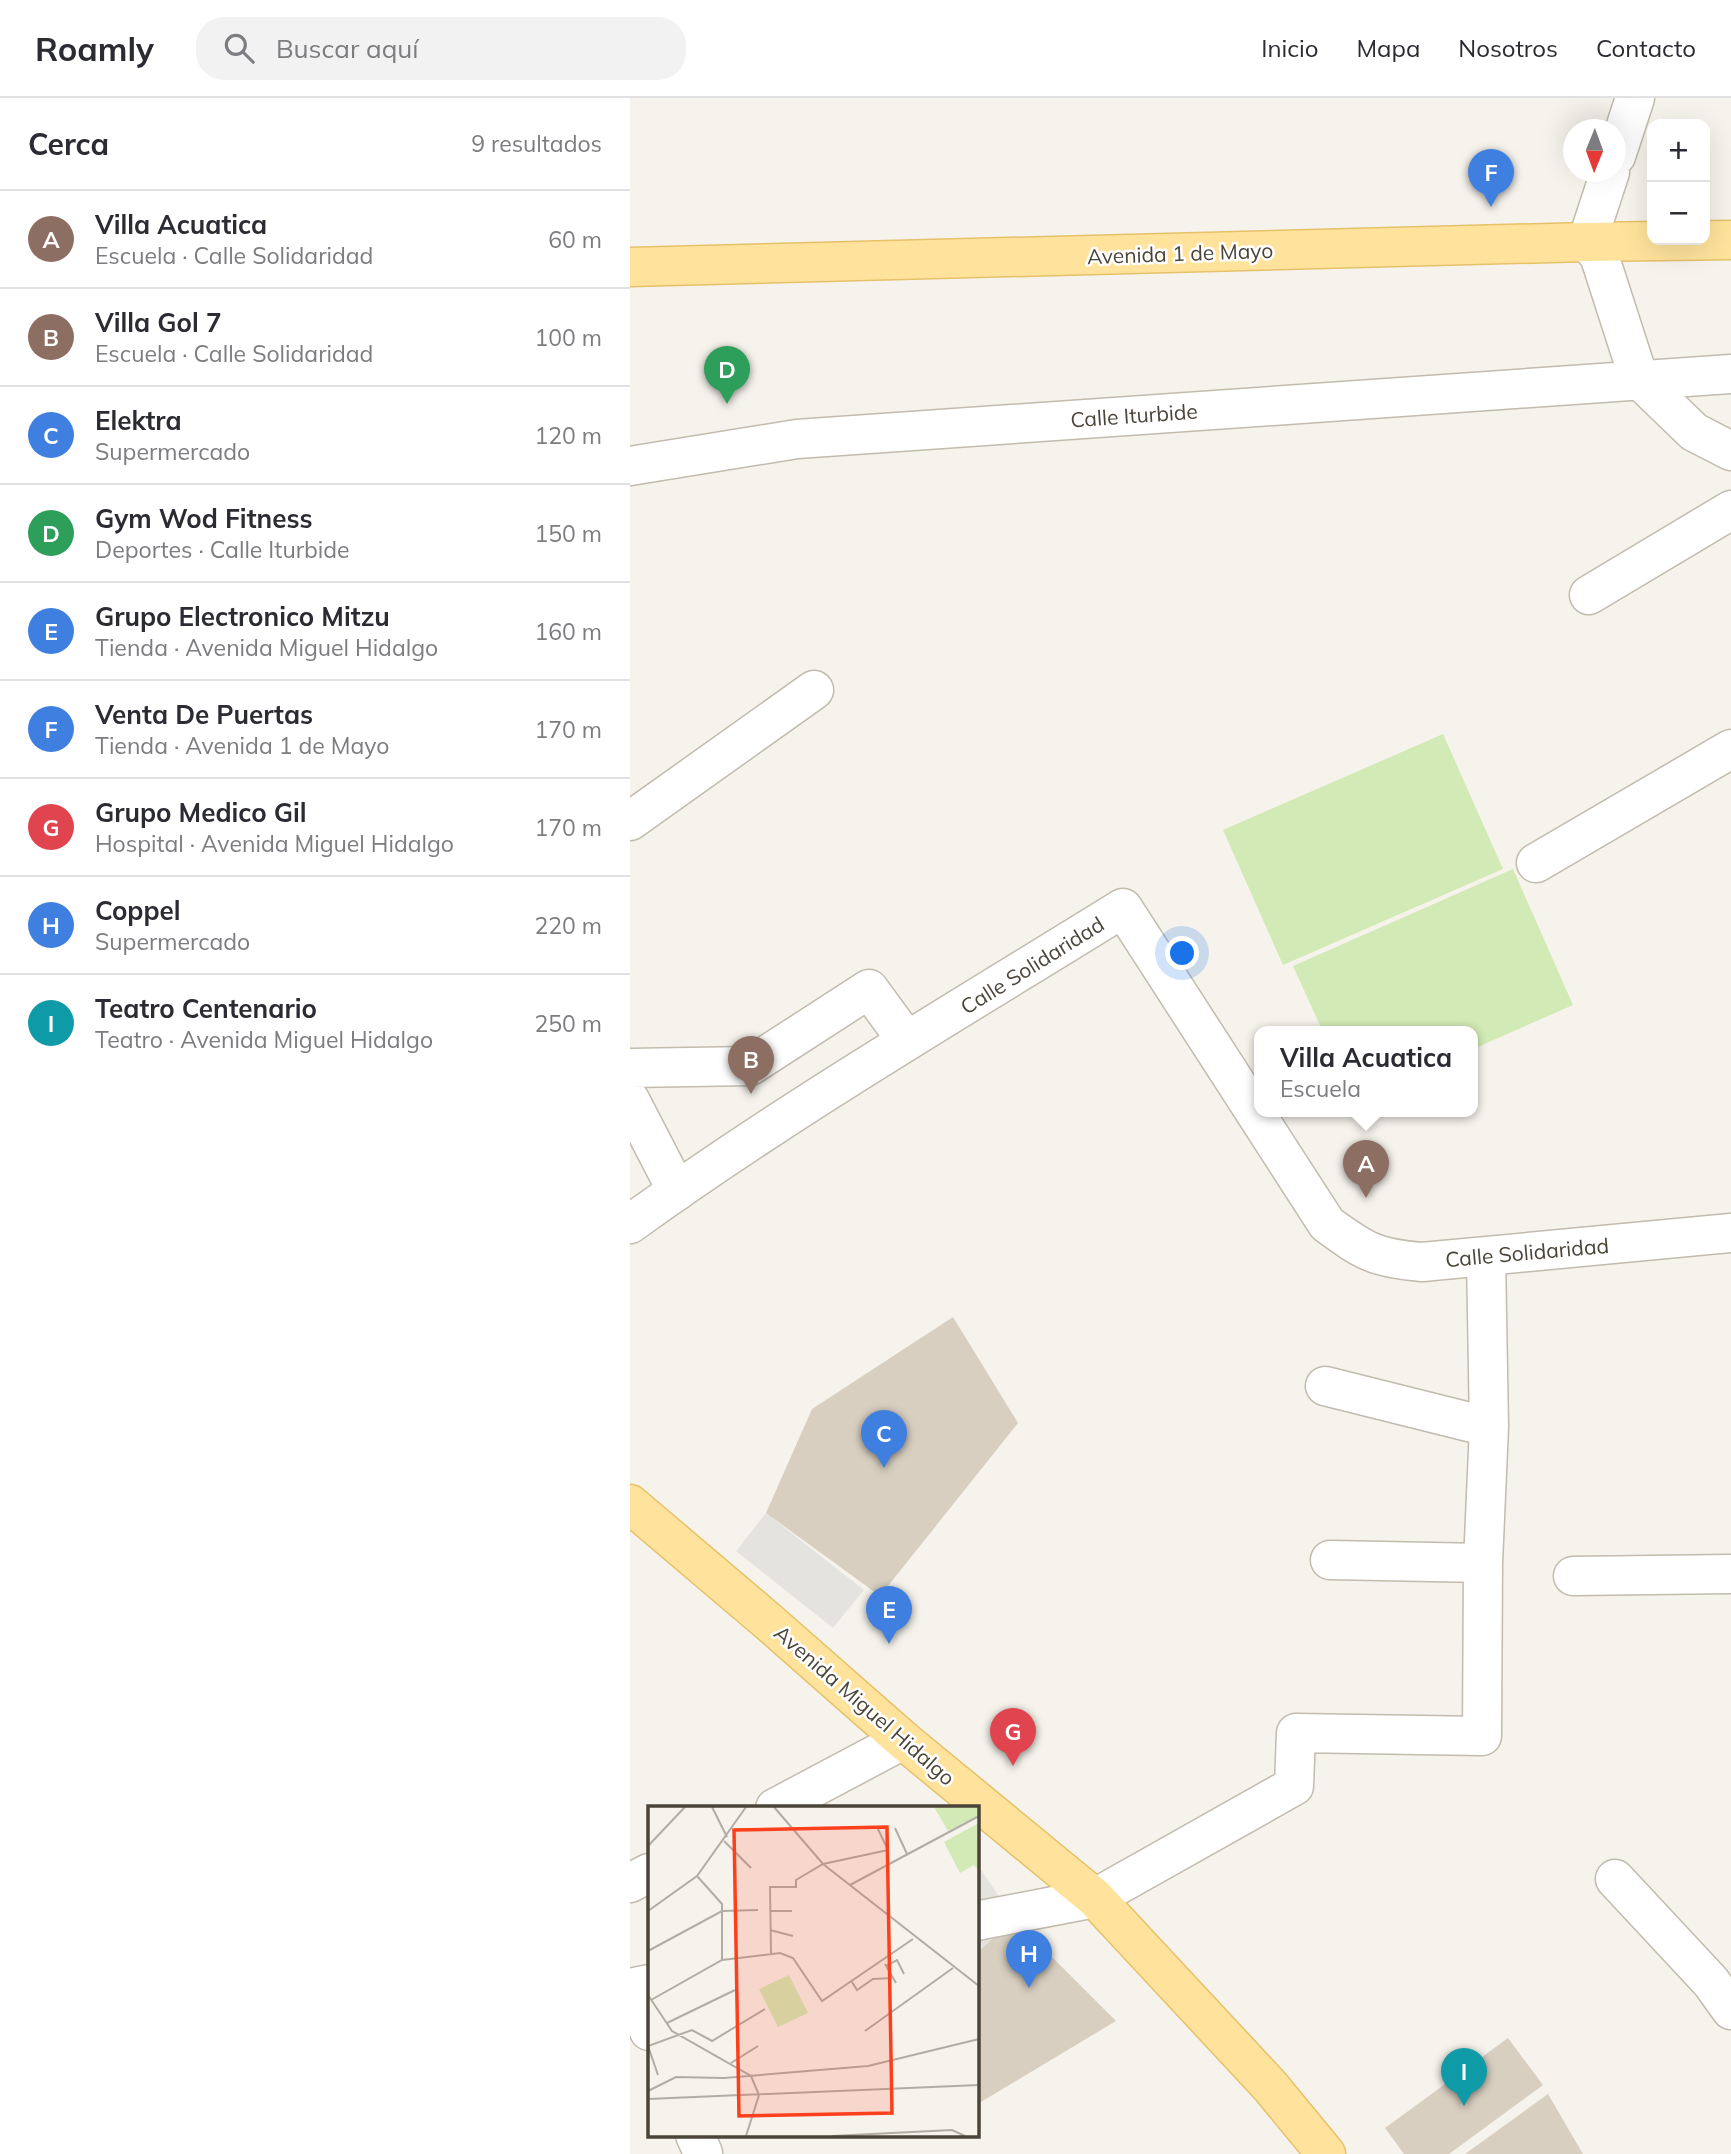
<!DOCTYPE html>
<html lang="es">
<meta charset="utf-8">
<style>
:root{--surface:#fff;--page:#f2f2f3;--text:#2b2b33;--muted:#7c7c81;--line:#e1e1e2;--accent:#2563eb}
body{margin:0;font-family:Mulish,sans-serif;background:var(--page);color:var(--text)}
.controls{position:absolute;right:21px;top:21px;display:grid;overflow:hidden;border-radius:14px;box-shadow:0 7px 28px #0002}
.controls button{width:63px;height:63px;display:grid;place-items:center;padding:0;border:0;border-bottom:2px solid var(--line);background:var(--surface);color:var(--text);font:35px sans-serif}
.compass{position:absolute;left:933px;top:21px;width:63px;height:63px;border-radius:50%;background:var(--surface);box-shadow:0 7px 28px #0002;rotate:181deg}
.you{position:absolute;left:553px;top:856px;width:24px;height:24px;margin:-18px;border:5px solid #fff;border-radius:50%;background:#1a73e8;box-shadow:0 0 0 10px #1a73e833}
.badge{display:grid;place-items:center;width:46px;height:46px;border-radius:50%;background:var(--accent);color:#fff;font-size:23px;font-weight:700}
.pin{position:absolute;translate:-50% -58px;filter:drop-shadow(0 2px 4px #0008)}
.pin::after{content:'';position:absolute;top:37px;width:24px;height:21px;background:inherit;clip-path:polygon(0 0,100% 0,50% 100%)}
.popup{position:absolute;left:624px;top:928px;width:224px;height:91px;box-sizing:border-box;display:grid;place-content:center;border-radius:14px;background:var(--surface);filter:drop-shadow(0 2px 5px #0005);font-size:23px;white-space:nowrap;color:var(--muted)}
.popup b{font-size:26px;color:var(--text)}
.popup::after{content:'';position:absolute;left:50%;top:100%;margin-left:-14px;border:14px solid transparent;border-top-color:var(--surface)}
.list{margin:0;padding:0;list-style:none}
h2{display:flex;justify-content:space-between;align-items:center;height:91px;margin:0;padding:0 28px;font-size:30px}
h2 small{font-size:23px;font-weight:400;color:var(--muted)}
.list li{display:grid;grid-template-columns:46px 1fr auto;gap:21px;align-items:center;box-sizing:border-box;height:98px;padding:0 28px;border-top:2px solid var(--line)}
.list b{display:block;font-size:26px;white-space:nowrap}
.list p{margin:0;font-size:23px;white-space:nowrap;color:var(--muted)}
.list em{font-size:23px;font-style:normal;color:var(--muted)}
.icon{flex:none;width:38px;height:38px;fill:none;stroke:currentColor;stroke-width:2;stroke-linecap:round;stroke-linejoin:round}
.map{position:relative;flex:none;width:1101px;height:2056px;overflow:hidden}
header{display:flex;align-items:center;gap:42px;box-sizing:border-box;height:98px;padding:0 35px;background:var(--surface);border-bottom:2px solid var(--line)}
header strong{font-size:33px}
nav{display:flex;gap:38px;margin-inline-start:auto;font-size:24px}
.search{width:490px;height:63px;background:var(--page);display:flex;align-items:center;gap:18px;box-sizing:border-box;padding:0 24px;border-radius:28px;color:var(--muted);font-size:26px}
main{display:flex}
aside{flex:1;background:var(--surface)}
.map>svg:first-child{display:block}
</style>
<header>
<strong>Roamly</strong>
<div class="search"><svg class="icon" aria-label="search" viewBox="0 0 24 24"><circle cx="10" cy="10" r="6"/><path d="M15 15l6 6"/></svg>Buscar aquí</div>
<nav><a>Inicio</a><a>Mapa</a><a>Nosotros</a><a>Contacto</a></nav>
</header>
<main>
<aside>
<h2>Cerca<small>9 resultados</small></h2>
<ul class="list">
<li><span class="badge" style="background:#8d6e63">A</span><div><b>Villa Acuatica</b><p>Escuela · Calle Solidaridad</p></div><em>60 m</em></li>
<li><span class="badge" style="background:#8d6e63">B</span><div><b>Villa Gol 7</b><p>Escuela · Calle Solidaridad</p></div><em>100 m</em></li>
<li><span class="badge" style="background:#3f7fe0">C</span><div><b>Elektra</b><p>Supermercado</p></div><em>120 m</em></li>
<li><span class="badge" style="background:#2e9e5b">D</span><div><b>Gym Wod Fitness</b><p>Deportes · Calle Iturbide</p></div><em>150 m</em></li>
<li><span class="badge" style="background:#3f7fe0">E</span><div><b>Grupo Electronico Mitzu</b><p>Tienda · Avenida Miguel Hidalgo</p></div><em>160 m</em></li>
<li><span class="badge" style="background:#3f7fe0">F</span><div><b>Venta De Puertas</b><p>Tienda · Avenida 1 de Mayo</p></div><em>170 m</em></li>
<li><span class="badge" style="background:#e0444e">G</span><div><b>Grupo Medico Gil</b><p>Hospital · Avenida Miguel Hidalgo</p></div><em>170 m</em></li>
<li><span class="badge" style="background:#3f7fe0">H</span><div><b>Coppel</b><p>Supermercado</p></div><em>220 m</em></li>
<li><span class="badge" style="background:#0f9aa8">I</span><div><b>Teatro Centenario</b><p>Teatro · Avenida Miguel Hidalgo</p></div><em>250 m</em></li>
</ul>
</aside>
<div class="map">
<svg width="1101" height="2056" viewBox="0 0 1101 2056">
<rect width="100%" height="100%" fill="#f6f3ec"/>
<path fill="#d2eab5" d="M813 636 873 771 653 867 593 732Z
M883 771 943 907 843 951V934H693L663 868Z"/>
<path fill="#e5e3e0" d="M136 1415 234 1492 203 1530 106 1453Z
M346 1764 384 1821 346 1856Z"/>
<path fill="#d8cfc1" d="M323 1219 388 1325 250 1498 136 1415 182 1311Z
M384 1821 486 1923 346 2007V1856Z
M878 1940 913 1987 819 2056H774L755 2030Z
M918 1996 953 2056H835Z"/>
<g fill="none" stroke-linecap="round" stroke-linejoin="round">
<defs>
<path id="minor" d="M986 58 1005 0
M980 74 957 144 969 157 1009 281 1064 334 1101 353
M0 368 167 341 1101 276
M959 497 1101 412
M0 723 184 592
M906 765 1101 651
M0 970 120 968 239 891 277 943
M0 1002 47 1093
M0 1126C158 1012 327 913 493 810L697 1126C734 1153 744 1160 792 1164L1101 1135
M695 1288 859 1329
M700 1462 853 1465
M943 1478 1101 1476
M145 1710 273 1642
M985 1781 1081 1884 1101 1912
M0 1785 19 1775
M346 1823 465 1800 664 1688 666 1635 852 1638 853 1465 859 1329 856 1159
M19 1886 0 1890 19 1933
M65 2037 73 2055"/>
<path id="major" d="M0 169 957 144 1101 142
M0 1406 140 1525 273 1642 465 1800 640 1988 696 2056"/>
</defs>
<use href="#minor" stroke="#c2bbae" stroke-width="41"/>
<use href="#major" stroke="#e6c16a" stroke-width="41"/>
<use href="#minor" stroke="#fff" stroke-width="38"/>
<use href="#major" stroke="#ffe39c" stroke-width="38"/>
</g>
<g text-anchor="middle" dominant-baseline="central" stroke-width="5" stroke-linejoin="round" paint-order="stroke">
<g font-size="21" fill="#4b4439" stroke="#fff">
<text transform="translate(550 155) rotate(-2)">Avenida 1 de Mayo</text>
<text transform="translate(504 317) rotate(-4)">Calle Iturbide</text>
<text transform="translate(402 867) rotate(-32)">Calle Solidaridad</text>
<text transform="translate(897 1154) rotate(-5)">Calle Solidaridad</text>
<text transform="translate(235 1607) rotate(41)">Avenida Miguel Hidalgo</text>
</g>
</g>
<g transform="translate(18 1708)">
<rect width="331" height="331" fill="#f6f3ec"/>
<path d="M286 1H331V9L300 25ZM331 17V65L326 59 312 67 296 36ZM141 169 160 207 130 221 111 183Z" fill="#d2eab5"/>
<path fill="none" stroke="#b2ada4" stroke-width="2" d="M64 1 79 31M126 1 175 58 331 180M247 22 259 48M76 35 103 62M0 40 37 1M49 70 74 98V154M202 79 331 10M0 105 49 70 98 1M122 105H144M122 124 145 130M0 145 74 105 110 104M123 148 122 81H148V74L175 58 240 44 229 21M237 158 248 177M238 160 249 154 256 168M204 176 209 184 225 173 244 172M0 189 24 225 103 270 111 289 98 330M3 194 74 154 132 147 145 152 174 195 265 133M19 217 87 184M217 225 305 162M83 257 110 240M10 269 0 240 44 224 64 235 117 203M0 285 28 271 76 272 220 260 331 233M0 293 331 279M184 330 304 324 317 330"/>
<path fill="#fc3f1d" fill-opacity="0.15" stroke="#fc3f1d" stroke-width="3.5" d="M239 21 244 307 91 310 86 24Z"/>
<rect width="331" height="331" fill="none" stroke="#4b4439" stroke-width="3.5"/>
</g>
</svg>
<div class="controls">
<button>+</button>
<button>−</button>
</div>
<svg class="compass" viewBox="-18 -18 36 36"><path d="M0-13l5 13h-10z" fill="#e53935"/><path d="M0 13l5-13h-10z" fill="#7c7c81"/></svg>
<div class="you"></div>
<div class="pin badge" style="left:736px;top:1100px;background:#8d6e63">A</div>
<div class="popup"><b>Villa Acuatica</b>Escuela</div>
<div class="pin badge" style="left:121px;top:996px;background:#8d6e63">B</div>
<div class="pin badge" style="left:254px;top:1370px;background:#3f7fe0">C</div>
<div class="pin badge" style="left:97px;top:306px;background:#2e9e5b">D</div>
<div class="pin badge" style="left:259px;top:1546px;background:#3f7fe0">E</div>
<div class="pin badge" style="left:861px;top:109px;background:#3f7fe0">F</div>
<div class="pin badge" style="left:383px;top:1668px;background:#e0444e">G</div>
<div class="pin badge" style="left:399px;top:1890px;background:#3f7fe0">H</div>
<div class="pin badge" style="left:834px;top:2008px;background:#0f9aa8">I</div>
</div>
</main>
